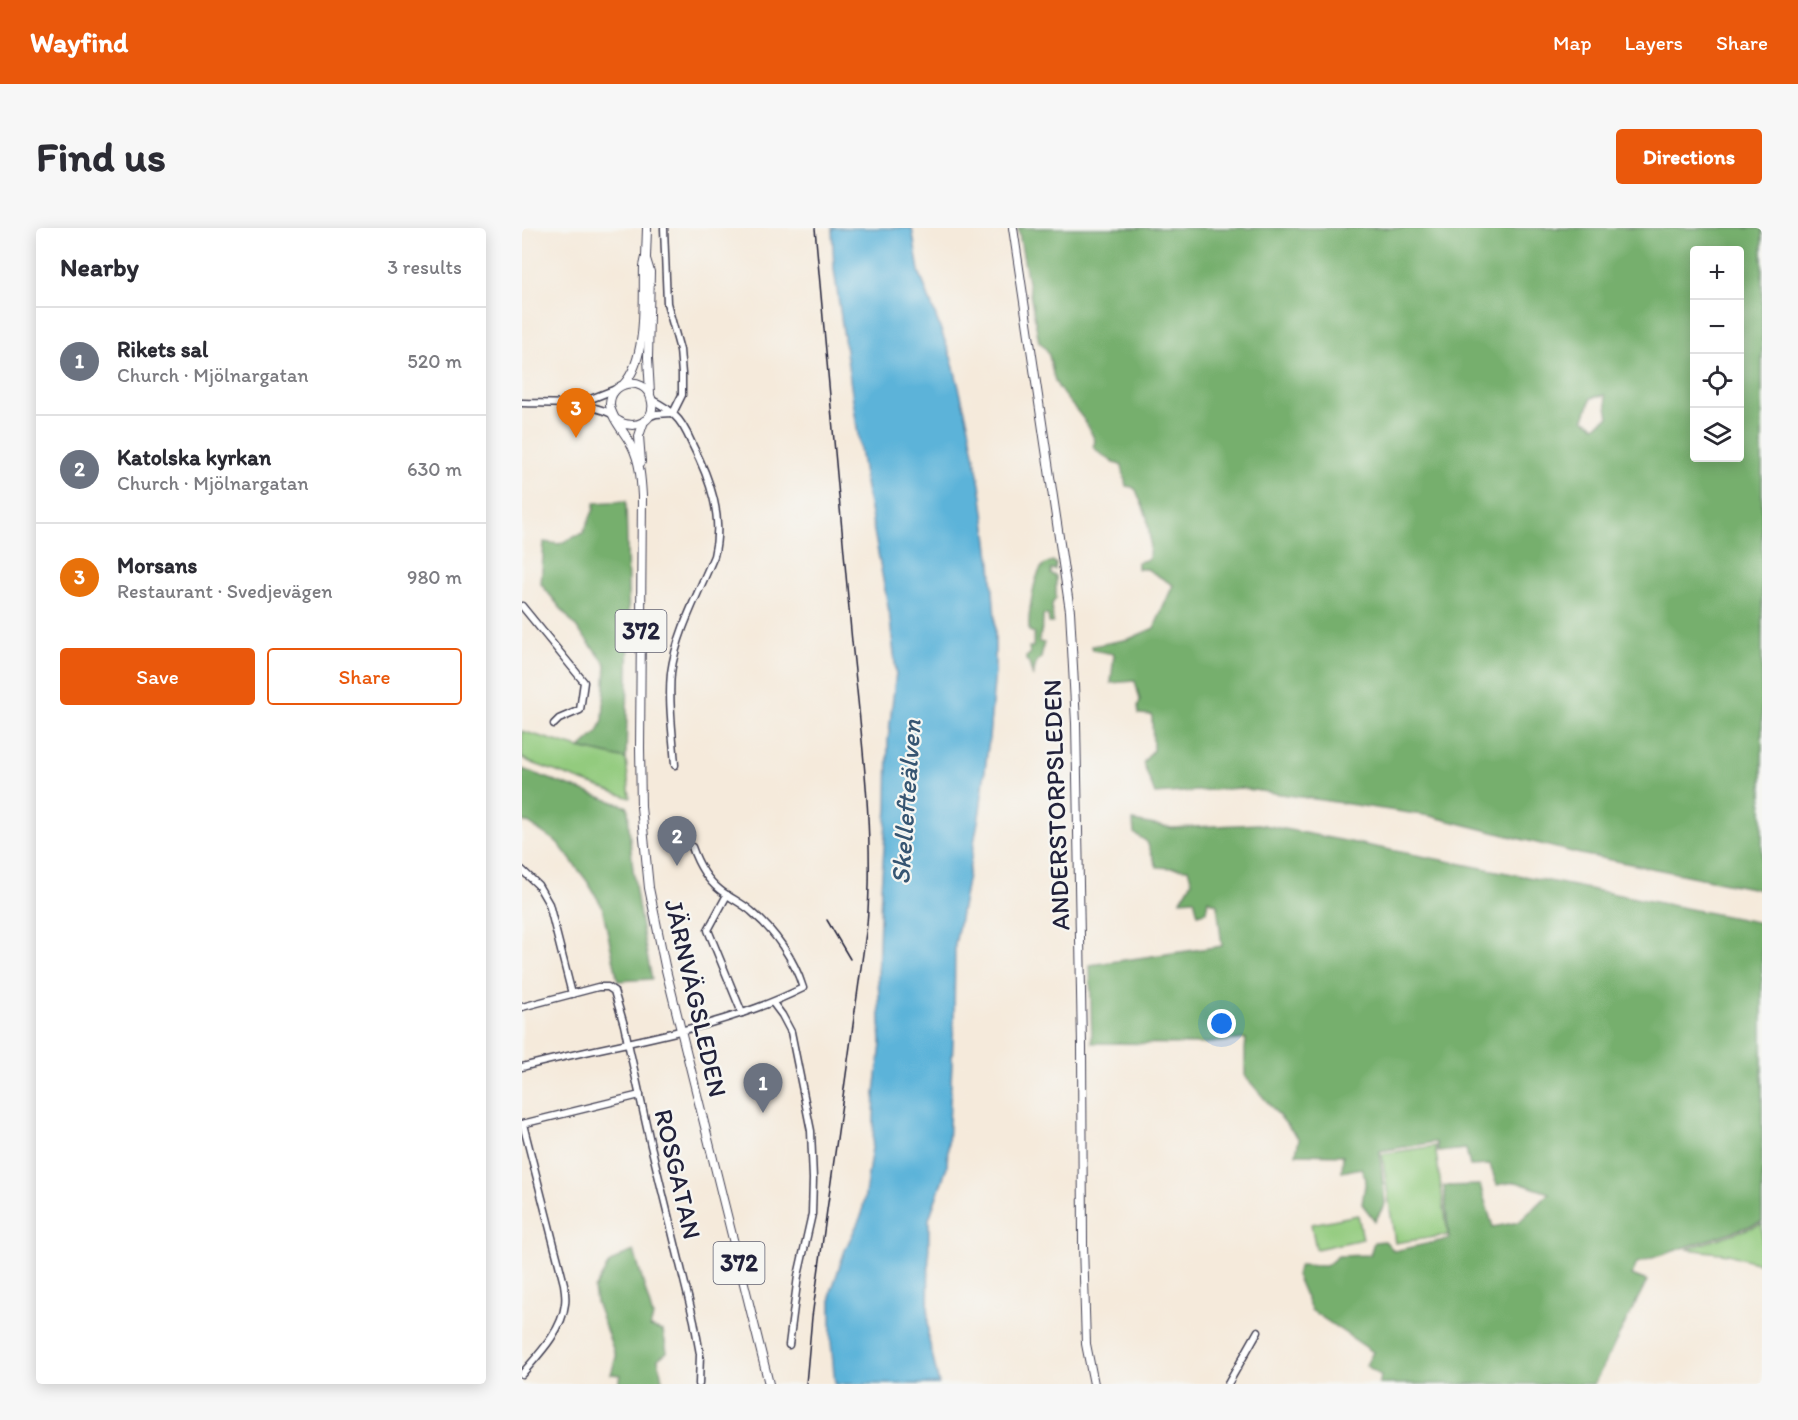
<!DOCTYPE html>
<meta charset="utf-8">
<style>
:root{--surface:#fff;--page:#f7f7f7;--text:#2b2b33;--muted:#7c7c81;--line:#e1e1e2;--accent:#ea580c}
body{margin:0;font-family:Itim,sans-serif;background:var(--page);color:var(--text)}
.controls{position:absolute;right:18px;top:18px;display:grid;overflow:hidden;border-radius:6px;box-shadow:0 3px 15px #0003}
.controls button{width:54px;height:54px;display:grid;place-items:center;padding:0;border:0;border-bottom:2px solid var(--line);background:var(--surface);color:var(--text);font:30px sans-serif}
.you{position:absolute;left:700px;top:796px;width:21px;height:21px;margin:-15px;border:4px solid #fff;border-radius:50%;background:#1a73e8;box-shadow:0 0 0 9px #1a73e833}
.badge{display:grid;place-items:center;width:39px;height:39px;border-radius:50%;background:var(--accent);color:#fff;font-size:20px;font-weight:700}
.pin{position:absolute;translate:-50% -50px;filter:drop-shadow(0 2px 3px #0008)}
.pin::after{content:'';position:absolute;top:32px;width:21px;height:18px;background:inherit;clip-path:polygon(0 0,100% 0,50% 100%)}
.list{margin:0;padding:0;list-style:none}
h2{display:flex;justify-content:space-between;align-items:center;height:78px;margin:0;padding:0 24px;font-size:26px}
h2 small{font-size:20px;font-weight:400;color:var(--muted)}
.list li{display:grid;grid-template-columns:39px 1fr auto;gap:18px;align-items:center;box-sizing:border-box;height:108px;padding:0 24px;border-top:2px solid var(--line)}
.list b{display:block;font-size:22px;white-space:nowrap}
.list p{margin:0;font-size:20px;white-space:nowrap;color:var(--muted)}
.list em{font-size:20px;font-style:normal;color:var(--muted)}
.actions{display:flex;gap:12px;padding:18px 24px}
.actions a{flex:1;padding:14px 0;border:2px solid var(--accent);border-radius:6px;text-align:center;font-size:21px;color:var(--accent)}
.actions .main{background:var(--accent);color:#fff}
.icon{flex:none;width:33px;height:33px;fill:none;stroke:currentColor;stroke-width:2;stroke-linecap:round;stroke-linejoin:round}
.map{position:relative;flex:none;width:1240px;height:1156px;overflow:hidden;border-radius:6px}
header{display:flex;align-items:center;gap:36px;box-sizing:border-box;height:84px;padding:0 30px;background:var(--accent);color:#fff}
header strong{font-size:28px}
nav{display:flex;gap:33px;margin-inline-start:auto;font-size:21px}
.intro{display:flex;align-items:center;justify-content:space-between;box-sizing:border-box;height:144px;padding:0 36px}
h1{margin:0;font-size:42px}
.button{padding:15px 27px;border-radius:6px;background:var(--accent);color:#fff;font-size:21px;font-weight:700}
main{display:flex;gap:36px;padding:0 36px}
aside{flex:1;background:var(--surface);border-radius:6px;box-shadow:0 3px 15px #0003}
.map>svg:first-child{display:block}
.green{fill:#93cb7e;stroke:#5a765c;stroke-width:1.5}
.forest{fill:#76af6d;stroke:#4c6854;stroke-width:1.5;fill-rule:evenodd}
.water{fill:#5cb3d9;stroke:#3f6a8a;stroke-width:1.5}
.lines{fill:none;stroke-linecap:round;stroke-linejoin:round}
.minor-casing{stroke:#424053;stroke-width:9}
.major-casing{stroke:#424053;stroke-width:10}
.minor{stroke:#fff;stroke-width:6}
.major{stroke:#fff;stroke-width:8}
.rail{stroke:#22223b;stroke-width:1.5}
.labels{text-anchor:middle;stroke-width:4.5;stroke-linejoin:round;paint-order:stroke}
.shield{fill:#f6f6f2;stroke:#626272;stroke-width:1.5}
.shield-label{font-size:24px;font-weight:bold;fill:#22223b}
.street-label{font-size:26px;fill:#22223b;stroke:#f6f6f2}
.water-label{font-size:27px;font-style:italic;fill:#365572;stroke:#f6f6f2}
</style>
<header>
<strong>Wayfind</strong>
<nav><a>Map</a><a>Layers</a><a>Share</a></nav>
</header>
<div class="intro"><h1>Find us</h1><a class="button">Directions</a></div>
<main>
<aside>
<h2>Nearby<small>3 results</small></h2>
<ul class="list">
<li><span class="badge" style="background:#6b7280">1</span><div><b>Rikets sal</b><p>Church · Mjölnargatan</p></div><em>520 m</em></li>
<li><span class="badge" style="background:#6b7280">2</span><div><b>Katolska kyrkan</b><p>Church · Mjölnargatan</p></div><em>630 m</em></li>
<li><span class="badge" style="background:#e8710a">3</span><div><b>Morsans</b><p>Restaurant · Svedjevägen</p></div><em>980 m</em></li>
</ul>
<div class="actions"><a class="main">Save</a><a>Share</a></div>
</aside>
<div class="map">
<svg width="1240" height="1156" viewBox="0 0 1240 1156">
<rect width="100%" height="100%" fill="#f6f6f2"/>
<filter id="ink" filterUnits="userSpaceOnUse"><feTurbulence type="fractalNoise" baseFrequency=".0167" numOctaves="2"/><feDisplacementMap in="SourceGraphic" scale="12" xChannelSelector="R" yChannelSelector="G"/><feConvolveMatrix kernelMatrix="1 2 1 2 8 2 1 2 1" color-interpolation-filters="sRGB"/></filter>
<filter id="wash" filterUnits="userSpaceOnUse"><feTurbulence type="fractalNoise" baseFrequency=".008" numOctaves="4" result="noise"/><feDisplacementMap in="SourceGraphic" scale="24" xChannelSelector="R" yChannelSelector="G"/><feGaussianBlur stdDeviation="1.35" result="paint"/><feColorMatrix in="noise" values="0 0 0 0 0 0 0 0 0 0 0 0 0 0 0 0 0 1.4 0 .05"/><feComposite in="paint" operator="in"/></filter>
<g filter="url(#wash)">
<rect width="100%" height="100%" fill="#f5eadb"/>
<g class="green">
<polygon points="0,503 57,520 104,531 108,570 10,535 0,530"/>
<polygon points="913,918 926,1007 873,1015 860,926"/>
<polygon points="836,987 841,1011 794,1021 789,996"/>
<polygon points="1240,996 1240,1036 1206,1026 1165,1021"/>
</g>
<g class="forest">
<path d="M 496,0 L 1240,0 L 1240,662 L 1058,626 L 908,588 L 718,560 L 633,566 L 621,535 L 631,522 L 630,487 L 617,486 L 616,478 L 618,472 L 613,453 L 589,455 L 592,426 L 571,422 L 570,418 L 607,411 L 632,400 L 651,357 L 625,341 L 616,341 L 616,334 L 627,331 L 628,311 L 625,289 L 614,262 L 610,259 L 604,258 L 600,238 L 583,229 L 571,219 L 573,213 C 570,206 566,198 562,192 C 554,180 542,170 535,157 C 527,143 532,124 517,114 ZM 1172,22 L 1218,22 L 1218,230 L 1172,230 ZM 1083,167 L 1087,189 L 1073,198 L 1062,191 L 1069,170 Z"/>
<polygon points="104,273 107,404 104,531 58,520 76,504 81,492 84,436 19,356 22,314 37,316 61,305 72,281 72,275"/>
<path d="M 531,333 L 534,336 L 533,342 L 529,341 L 529,346 L 534,348 L 534,370 L 530,376 L 531,395 L 527,395 L 526,387 L 521,387 C 522,397 518,405 517,414 L 522,415 L 519,430 L 514,434 L 511,449 L 507,435 L 504,432 L 504,429 L 508,426 L 507,419 L 511,419 L 512,405 L 507,403 C 506,390 511,346 522,337 C 523,336 529,333 531,333 Z"/>
<path d="M 0,541 L 106,579 C 108,636 118,695 130,751 L 96,753 L 80,678 L 65,653 L 36,615 L 6,595 L 0,593 Z"/>
<polygon points="611,593 650,600 737,596 1240,695 1240,994 1115,1035 1110,1047 1125,1053 1072,1156 857,1156 859,1148 844,1137 851,1124 789,1082 774,1047 778,1037 804,1038 816,1028 848,1027 852,1014 863,1013 872,1023 927,1011 922,958 958,957 971,999 997,994 1027,965 994,954 975,957 968,937 948,938 944,921 916,924 914,914 858,923 863,976 853,993 840,976 844,951 839,940 820,944 821,927 774,926 777,911 723,848 723,822 724,811 680,816 570,815 568,737 700,718 695,676 686,672 684,684 676,686 672,671 659,672 670,654 666,641 635,639 625,614 612,605"/>
<polygon points="112,1023 131,1089 128,1099 141,1103 145,1124 136,1131 141,1156 96,1156 99,1147 89,1146 94,1129 74,1074 72,1061 87,1036 99,1028"/>
</g>
<polygon class="water" points="310,0 390,0 397,43 430,132 447,199 459,262 469,336 473,390 473,443 467,510 458,583 433,717 432,792 425,939 407,991 406,1108 417,1156 313,1156 309,1114 309,1064 323,1022 340,986 351,913 353,864 359,816 356,748 359,660 365,580 366,512 374,444 367,384 343,255 312,41"/>
</g>
<g filter="url(#ink)">
<g class="lines">
<g class="minor-casing">
<g id="minor">
<polyline points="142,0 145,75 158,122 160,146 160,167 151,185"/>
<path d="M 130,172 C 138,176 147,181 153,188 C 161,195 166,207 170,216 C 188,251 202,289 192,328 C 177,364 154,406 149,445 C 146,475 151,507 153,537"/>
<path d="M 0,175 C 30,176 62,173 90,186"/>
<polyline points="56,176 94,161"/>
<polyline points="126,189 134,186 150,185"/>
<polyline points="0,378 62,454 58,482 37,491 32,496"/>
<polyline points="0,642 16,657 27,676 50,766"/>
<polyline points="205,667 186,702 220,785"/>
<polyline points="251,775 260,787 269,804 289,903 291,951 290,986 276,1048 267,1117"/>
<polyline points="0,779 76,759 86,759 92,763 102,797 129,918 172,1093 178,1126 177,1156"/>
<path d="M 0,839 C 94,814 193,804 281,760 C 272,731 253,703 229,683 C 220,675 208,670 198,662 C 184,651 176,636 170,619"/>
<polyline points="0,896 118,867"/>
<path d="M 0,1146 C 17,1126 40,1103 43,1076 C 44,1069 43,1062 42,1056 L 1,896"/>
<polyline points="706,1156 736,1103"/>
</g>
</g>
<g class="major-casing">
<g id="major">
<polyline points="491,0 548,383 554,495 560,818 561,1017 564,1116 572,1156"/>
<polyline points="124,31 128,44 126,130 128,165"/>
<path d="M 102,156 C 126,129 121,72 122,38 L 124,29 L 125,0"/>
<path d="M 95,192 C 112,204 136,193 129,170 C 122,147 87,153 88,177 C 89,190 104,206 110,218 C 118,234 119,251 120,268 L 118,520 L 119,579 L 127,660 L 143,738 L 247,1156"/>
<polyline points="119,234 117,208 122,193"/>
</g>
</g>
<use href="#minor" class="minor"/>
<use href="#major" class="major"/>
<g class="rail">
<polyline points="305,692 328,731"/>
<path d="M 284,1156 L 290,1089 L 345,697 C 353,599 338,500 329,403 C 317,268 305,134 293,0"/>
</g>
</g>
</g>
<g class="labels">
<g class="shield">
<rect x="93.5" y="382" width="51" height="42" rx="4.5"/>
<rect x="191.5" y="1014" width="51" height="42" rx="4.5"/>
</g>
<g class="shield-label">
<text x="119" y="411">372</text>
<text x="217" y="1043">372</text>
</g>
<g class="street-label">
<text transform="translate(534 577) rotate(-92)" y="9">ANDERSTORPSLEDEN</text>
<text transform="translate(174 770) rotate(77)" y="9">JÄRNVÄGSLEDEN</text>
<text transform="translate(156 946) rotate(77)" y="9">ROSGATAN</text>
</g>
<g class="water-label">
<text transform="translate(384 574) rotate(-86)" y="9">Skellefteälven</text>
</g>
</g>
</svg>
<div class="controls">
<button>+</button>
<button>−</button>
<button><svg class="icon" aria-label="locate" viewBox="0 0 24 24"><circle cx="12" cy="12" r="6"/><path d="M12 2v4M12 18v4M2 12h4M18 12h4"/></svg></button>
<button><svg class="icon" aria-label="layers" viewBox="0 0 24 24"><path d="M12 4l9 5-9 5-9-5zM3 14l9 5 9-5"/></svg></button>
</div>
<div class="you"></div>
<div class="pin badge" style="left:241px;top:885px;background:#6b7280">1</div>
<div class="pin badge" style="left:155px;top:638px;background:#6b7280">2</div>
<div class="pin badge" style="left:54px;top:210px;background:#e8710a">3</div>
</div>
</main>
